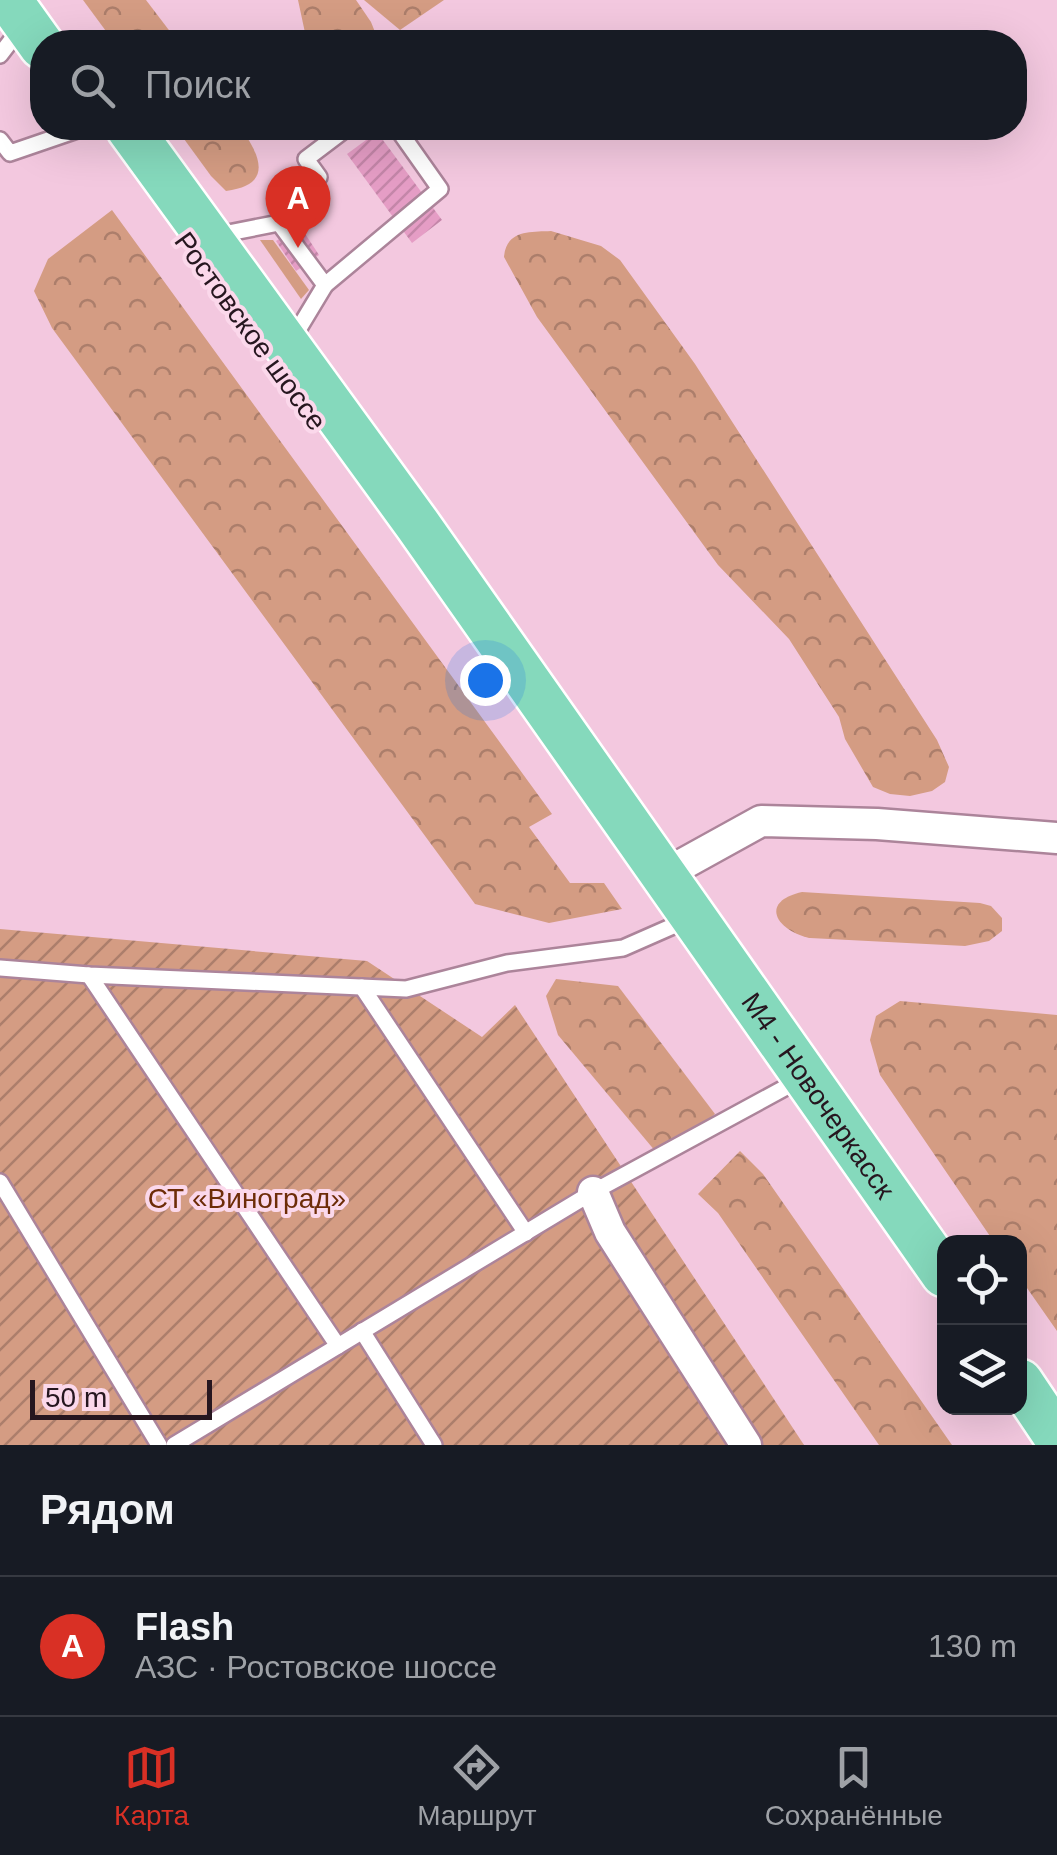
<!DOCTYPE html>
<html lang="ru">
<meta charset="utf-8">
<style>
:root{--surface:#171b24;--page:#242831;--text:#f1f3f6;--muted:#9ea1a6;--line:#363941;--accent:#d93025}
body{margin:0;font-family:Helvetica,sans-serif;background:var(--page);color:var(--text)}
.controls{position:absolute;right:30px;bottom:30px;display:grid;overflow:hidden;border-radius:20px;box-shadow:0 10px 40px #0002}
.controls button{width:90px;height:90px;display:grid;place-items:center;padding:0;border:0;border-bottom:2px solid var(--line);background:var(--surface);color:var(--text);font:50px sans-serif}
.scale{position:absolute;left:30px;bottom:25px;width:182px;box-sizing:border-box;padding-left:10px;border:5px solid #26161f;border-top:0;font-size:28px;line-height:35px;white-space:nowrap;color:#26161f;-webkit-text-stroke:8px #fbd8eb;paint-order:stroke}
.you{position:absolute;left:485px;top:680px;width:35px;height:35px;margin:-25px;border:8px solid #fff;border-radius:50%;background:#1a73e8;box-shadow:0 0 0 15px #1a73e833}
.badge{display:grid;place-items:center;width:65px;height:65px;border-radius:50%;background:var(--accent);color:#fff;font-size:32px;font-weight:700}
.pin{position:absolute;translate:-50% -82px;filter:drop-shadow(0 2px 5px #0008)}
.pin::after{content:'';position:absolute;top:52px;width:35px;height:30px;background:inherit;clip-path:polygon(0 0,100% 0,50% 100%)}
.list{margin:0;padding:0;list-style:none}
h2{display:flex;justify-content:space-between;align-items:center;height:130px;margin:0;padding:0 40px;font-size:42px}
h2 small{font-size:32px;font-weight:400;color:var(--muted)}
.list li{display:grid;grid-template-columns:65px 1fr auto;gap:30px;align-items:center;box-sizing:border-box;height:140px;padding:0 40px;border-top:2px solid var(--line)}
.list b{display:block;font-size:38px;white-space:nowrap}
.list p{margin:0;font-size:32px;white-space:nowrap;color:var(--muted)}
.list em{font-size:32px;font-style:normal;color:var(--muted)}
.icon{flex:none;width:55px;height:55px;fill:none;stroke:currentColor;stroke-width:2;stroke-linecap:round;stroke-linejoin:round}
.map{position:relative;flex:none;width:1057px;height:1445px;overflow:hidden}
.search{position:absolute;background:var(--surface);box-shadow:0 10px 40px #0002;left:30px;right:30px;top:30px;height:110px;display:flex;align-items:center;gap:25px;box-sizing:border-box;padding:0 35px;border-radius:40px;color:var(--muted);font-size:38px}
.sheet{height:270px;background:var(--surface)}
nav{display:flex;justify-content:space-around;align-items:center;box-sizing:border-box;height:140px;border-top:2px solid var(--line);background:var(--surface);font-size:28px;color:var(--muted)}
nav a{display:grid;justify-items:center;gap:5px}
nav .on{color:var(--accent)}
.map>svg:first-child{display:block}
.grass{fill:url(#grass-tufts)}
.forest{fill:url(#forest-crowns)}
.garden{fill:url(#garden-furrows)}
.building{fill:url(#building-hatch)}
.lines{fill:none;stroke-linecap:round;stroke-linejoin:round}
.lane-casing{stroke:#ac849a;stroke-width:20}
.street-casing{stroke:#ac849a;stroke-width:35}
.primary-casing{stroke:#fff;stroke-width:50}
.lane{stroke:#fff;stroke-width:15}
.street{stroke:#fff;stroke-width:30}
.primary{stroke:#85d9bc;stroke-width:45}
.labels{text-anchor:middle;stroke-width:8;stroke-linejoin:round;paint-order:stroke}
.street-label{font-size:28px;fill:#26161f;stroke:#fbd8eb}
.park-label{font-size:28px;fill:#6d2c07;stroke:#fbd8eb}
</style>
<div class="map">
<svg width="1057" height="1445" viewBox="0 0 1057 1445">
<defs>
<pattern id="grass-tufts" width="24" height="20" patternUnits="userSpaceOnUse" patternTransform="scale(2.5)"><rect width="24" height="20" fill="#d49c83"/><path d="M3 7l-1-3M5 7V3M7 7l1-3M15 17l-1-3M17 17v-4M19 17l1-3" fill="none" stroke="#ac7e6b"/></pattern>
<pattern id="forest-crowns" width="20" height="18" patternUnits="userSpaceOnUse" patternTransform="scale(2.5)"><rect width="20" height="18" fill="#d49c83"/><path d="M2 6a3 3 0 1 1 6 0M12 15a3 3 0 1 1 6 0" fill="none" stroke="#ac7e6b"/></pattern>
<pattern id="garden-furrows" width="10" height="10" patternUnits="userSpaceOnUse" patternTransform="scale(2.5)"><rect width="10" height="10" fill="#d49c83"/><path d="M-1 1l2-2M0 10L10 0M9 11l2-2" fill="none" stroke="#ac7e6b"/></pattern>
<pattern id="building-hatch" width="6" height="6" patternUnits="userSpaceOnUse" patternTransform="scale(2.5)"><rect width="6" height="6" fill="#e59dc5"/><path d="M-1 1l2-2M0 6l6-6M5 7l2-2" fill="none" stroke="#c486a9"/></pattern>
</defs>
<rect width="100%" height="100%" fill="#f3c8df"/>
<polygon class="grass" points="260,240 273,240 309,290 301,299"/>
<g class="forest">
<polygon points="83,0 146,0 178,42 114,42"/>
<polygon points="298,0 356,0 371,22 379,42 307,42"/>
<polygon points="364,0 444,0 400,30"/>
<path d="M 176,128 L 241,128 C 261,157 273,185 226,191 L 211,176 Z"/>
<polygon points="112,210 552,814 529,827 570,883 604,883 622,909 549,923 475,904 52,328 34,291 48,259"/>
<path d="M 551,231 L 601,246 L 620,260 L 695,364 L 937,740 L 949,767 L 945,782 L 932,791 L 910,796 L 890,794 L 873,787 L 845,739 L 839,717 L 789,639 L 718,565 L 537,317 L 504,257 C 506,230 530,232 551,231 Z"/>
<path d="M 802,892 L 980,903 L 991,906 L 1002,918 L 1002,931 L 989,941 L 965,946 L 810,938 C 777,931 758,902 802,892 Z"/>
<polygon points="556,979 618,986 715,1114 661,1158 558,1035 546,996"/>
<polygon points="900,1001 1057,1015 1057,1331 1020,1278 1020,1242 994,1242 880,1075 870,1040 876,1016"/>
<polygon points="740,1151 763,1174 952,1445 879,1445 718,1213 698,1194"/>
</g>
<polygon class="garden" points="0,929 367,961 482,1037 515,1005 804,1445 0,1445"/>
<g class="building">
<polygon points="377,132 442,220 412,243 347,154"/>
<polygon points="300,226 319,255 296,271 276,241"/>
</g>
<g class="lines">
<g class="lane-casing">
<g id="lane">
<polyline points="0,55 23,25"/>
<polyline points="0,140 10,153 83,128"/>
<polyline points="279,223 319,177 306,159 347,128"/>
<polyline points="213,236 279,223 325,285 290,343"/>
<polyline points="325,285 440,189 397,128"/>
<polyline points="0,968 89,975 406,989 507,963 623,948 689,919"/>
<polyline points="89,975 338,1346"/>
<polyline points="362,987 526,1233"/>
<polyline points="0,1182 159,1445"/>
<polyline points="362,1331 434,1445"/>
<polyline points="174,1445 593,1192 801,1079"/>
</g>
</g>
<g class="street-casing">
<g id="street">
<polyline points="665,874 761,821 877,824 1057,838"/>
<polyline points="593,1192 610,1232 746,1445"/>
</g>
</g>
<g class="primary-casing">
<g id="primary">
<polyline points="9,0 42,46"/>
<path id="s1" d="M 129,128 L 417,524 L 944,1274"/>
<polyline points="1020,1382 1057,1437"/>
</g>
</g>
<use href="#lane" class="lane"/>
<use href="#street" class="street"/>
<use href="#primary" class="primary"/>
</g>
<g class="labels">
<g class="street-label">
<text transform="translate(251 331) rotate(54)" y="10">Ростовское шоссе</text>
<text dy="10" stroke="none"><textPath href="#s1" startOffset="1188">М4 - Новочеркасск</textPath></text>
</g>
<g class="park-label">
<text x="247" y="1208">СТ «Виноград»</text>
</g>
</g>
</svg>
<div class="controls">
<button><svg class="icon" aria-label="locate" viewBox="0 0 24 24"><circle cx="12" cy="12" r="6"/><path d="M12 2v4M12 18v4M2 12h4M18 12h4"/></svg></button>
<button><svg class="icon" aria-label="layers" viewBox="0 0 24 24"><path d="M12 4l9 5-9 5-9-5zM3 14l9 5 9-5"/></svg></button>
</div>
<div class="scale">50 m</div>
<div class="you"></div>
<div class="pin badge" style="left:298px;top:248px">A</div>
<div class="search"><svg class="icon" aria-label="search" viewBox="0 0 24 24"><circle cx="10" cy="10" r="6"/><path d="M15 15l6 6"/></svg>Поиск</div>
</div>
<section class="sheet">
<h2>Рядом<small></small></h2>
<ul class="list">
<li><span class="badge">A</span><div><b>Flash</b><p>АЗС · Ростовское шоссе</p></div><em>130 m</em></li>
</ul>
</section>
<nav>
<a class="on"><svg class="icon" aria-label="map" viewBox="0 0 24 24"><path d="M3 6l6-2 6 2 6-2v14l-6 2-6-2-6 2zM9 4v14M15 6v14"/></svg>Карта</a>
<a><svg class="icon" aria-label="directions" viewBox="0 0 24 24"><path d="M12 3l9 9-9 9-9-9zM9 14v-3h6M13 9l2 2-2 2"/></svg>Маршрут</a>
<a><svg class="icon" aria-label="saved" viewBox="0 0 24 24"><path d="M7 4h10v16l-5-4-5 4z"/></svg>Сохранённые</a>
</nav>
